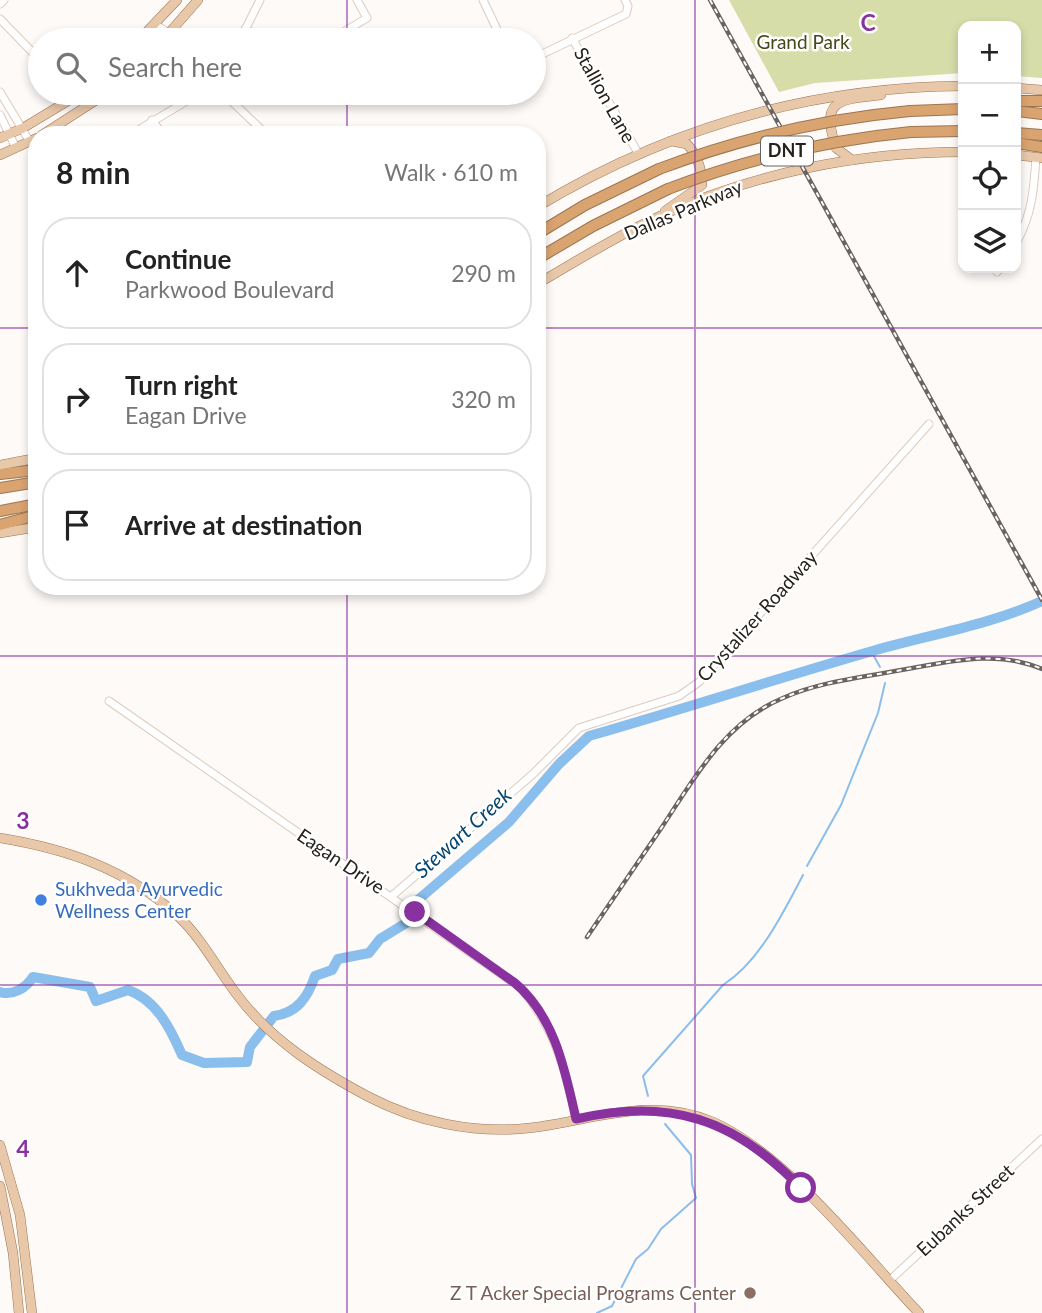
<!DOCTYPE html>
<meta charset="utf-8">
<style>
:root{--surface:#fff;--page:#f6f6f6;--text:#222;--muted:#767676;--line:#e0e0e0}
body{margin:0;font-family:Lato,sans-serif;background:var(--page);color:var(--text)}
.controls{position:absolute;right:21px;top:21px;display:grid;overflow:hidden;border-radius:14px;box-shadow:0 4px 10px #0003}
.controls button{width:63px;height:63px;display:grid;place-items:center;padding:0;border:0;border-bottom:2px solid var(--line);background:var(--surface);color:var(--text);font:35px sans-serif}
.stop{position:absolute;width:21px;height:21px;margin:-16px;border:5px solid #89329f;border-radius:50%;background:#fff}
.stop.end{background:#89329f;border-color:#fff;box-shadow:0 2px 7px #0008}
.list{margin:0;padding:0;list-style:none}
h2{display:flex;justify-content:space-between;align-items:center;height:91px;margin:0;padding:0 28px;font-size:30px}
h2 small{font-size:23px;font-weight:400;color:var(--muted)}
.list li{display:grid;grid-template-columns:46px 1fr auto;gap:21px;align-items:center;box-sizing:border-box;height:112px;margin:0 14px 14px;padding:0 14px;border:2px solid var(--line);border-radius:28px}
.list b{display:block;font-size:26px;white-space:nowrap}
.list p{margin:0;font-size:23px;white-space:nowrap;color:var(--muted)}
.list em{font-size:23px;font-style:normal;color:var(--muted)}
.icon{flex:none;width:38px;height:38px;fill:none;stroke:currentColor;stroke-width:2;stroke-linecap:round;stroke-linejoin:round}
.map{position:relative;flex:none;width:1042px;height:1313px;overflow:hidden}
.search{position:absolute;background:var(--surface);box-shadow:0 4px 10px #0003;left:28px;top:28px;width:518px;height:77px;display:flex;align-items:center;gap:18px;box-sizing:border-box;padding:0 24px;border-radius:38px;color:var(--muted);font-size:26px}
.panel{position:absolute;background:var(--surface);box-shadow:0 4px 10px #0003;left:28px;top:126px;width:518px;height:469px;border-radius:28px}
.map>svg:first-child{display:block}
.green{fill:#d6dda9}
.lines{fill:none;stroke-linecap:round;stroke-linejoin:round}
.stream{stroke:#8abeed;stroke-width:2}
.river{stroke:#8abeed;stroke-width:10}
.minor-casing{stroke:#dccbbf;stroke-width:9}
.major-casing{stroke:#9b7653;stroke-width:10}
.highway-casing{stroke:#9b7653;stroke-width:12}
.minor{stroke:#fff;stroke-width:7}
.major{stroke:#e9c8aa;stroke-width:9}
.highway{stroke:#daa471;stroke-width:10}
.rail-casing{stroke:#6a6460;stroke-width:4.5}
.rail{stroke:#fff;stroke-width:2;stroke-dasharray:5;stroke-linecap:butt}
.highway-bridge-casing{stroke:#9b7653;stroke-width:12;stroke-linecap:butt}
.highway-bridge{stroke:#daa471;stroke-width:10}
.route{stroke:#89329f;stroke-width:9}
.grid{fill:none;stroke:#89329f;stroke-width:2;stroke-opacity:0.55}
.shop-dot{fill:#3f7fe0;stroke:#fff;stroke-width:2.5}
.education-dot{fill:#8d6e63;stroke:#fff;stroke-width:2.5}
.labels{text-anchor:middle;stroke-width:5;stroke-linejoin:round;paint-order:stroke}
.shield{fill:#fff;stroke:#686460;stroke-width:2}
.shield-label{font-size:18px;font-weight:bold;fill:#27211c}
.park-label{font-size:19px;fill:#454a19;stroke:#fff}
.street-label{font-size:19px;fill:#27211c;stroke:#fff}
.shop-label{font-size:19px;fill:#366cbe;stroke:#fff;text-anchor:start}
.education-label{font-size:19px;fill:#785e54;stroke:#fff;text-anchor:end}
.water-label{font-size:21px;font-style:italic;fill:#074671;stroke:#fff}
.grid-label{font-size:23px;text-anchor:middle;font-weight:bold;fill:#89329f;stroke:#fff;stroke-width:5;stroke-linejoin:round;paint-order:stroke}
</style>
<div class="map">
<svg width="1042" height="1313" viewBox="0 0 1042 1313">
<rect width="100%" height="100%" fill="#fefaf8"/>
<polygon class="green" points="729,0 1042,0 1042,78 1016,76 1016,26 963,26 963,73 815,83 779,92"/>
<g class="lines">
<g class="stream">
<polyline points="871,651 880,667"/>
<polyline points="807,866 841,805 878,713 885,683"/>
<path d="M 648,1096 L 643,1076 L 723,985 C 760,961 783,913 803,875"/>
<polyline points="597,1313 612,1306 636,1259 648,1249 661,1229 696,1198 692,1184 691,1155 665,1124"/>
</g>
<path class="river" d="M 0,992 C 13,996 26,988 33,977 L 90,987 L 96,1001 L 128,990 C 157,1000 171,1030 182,1055 L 204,1063 L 247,1062 L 250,1047 L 274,1016 C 297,1013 308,997 315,976 L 332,970 L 338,959 L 369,953 L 380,939 L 411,920 L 419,899 L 509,822 L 559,764 L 589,736 C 683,709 776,679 869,652 C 927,635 987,626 1042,601"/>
<g class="minor-casing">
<g id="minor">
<polyline points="483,0 502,40"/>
<polyline points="0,4 4,0"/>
<polyline points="0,19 40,60"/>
<polyline points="154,24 181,40"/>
<polyline points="245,29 266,40"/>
<polyline points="572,38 638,153"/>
<polyline points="240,40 260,0"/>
<polyline points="330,40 367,18 357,0"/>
<polyline points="534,58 626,14 628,6 625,0"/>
<polyline points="0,92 30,142"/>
<polyline points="223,93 267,135"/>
<polyline points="0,115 16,148"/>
<polyline points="152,120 163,135"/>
<polyline points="130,135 200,93"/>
<path d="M 1016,243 C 1032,215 1034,189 1036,157"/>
<polyline points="997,272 1000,268"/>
<path d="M 109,701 L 521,988 C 555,1029 565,1068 576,1119"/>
<polyline points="392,896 533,774 579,728 679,696 699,682 929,424"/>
<polyline points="889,1281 1042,1139"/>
</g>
</g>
<g class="major-casing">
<g id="major">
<polyline points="139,40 177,0"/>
<polyline points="163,40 198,0"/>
<polyline points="1016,88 1042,90"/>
<polyline points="42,135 107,93"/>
<polyline points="0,138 23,128 81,93"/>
<polyline points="0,155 37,138"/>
<polyline points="1016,155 1042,158"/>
<path d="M 852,160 L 836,148 C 820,99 838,100 881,95"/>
<path d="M 537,207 C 668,128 810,87 963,86"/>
<path d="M 665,211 L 702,185 C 702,169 698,156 687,144 L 671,141"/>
<path d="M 537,284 C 577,261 616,236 658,217 C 753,173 859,152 963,152"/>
<polyline points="0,465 37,458"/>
<polyline points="0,533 37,527"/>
<path d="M 0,838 C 67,849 127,869 179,917 C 203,940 218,970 238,996 C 272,1041 320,1071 369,1097 C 417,1122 474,1134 529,1128 C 592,1121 650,1095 713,1122 C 786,1154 864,1255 919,1313"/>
<polyline points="0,1145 20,1215 32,1313"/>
<polyline points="0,1186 13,1253 19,1313"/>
</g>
</g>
<g class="highway-casing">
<g id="highway">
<polyline points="1016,101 1042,101"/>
<polyline points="910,111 963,109"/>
<polyline points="1016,111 1042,114"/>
<polyline points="911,132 963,131"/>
<polyline points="1016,133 1042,135"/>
<polyline points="1016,143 1042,147"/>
<polyline points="537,234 585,205 659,169"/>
<polyline points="537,259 593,226 668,189"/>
<polyline points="0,474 37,470"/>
<polyline points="0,488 37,482"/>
<polyline points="0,511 37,504"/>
<polyline points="0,525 37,515"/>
</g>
</g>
<use href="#minor" class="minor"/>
<use href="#major" class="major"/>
<use href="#highway" class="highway"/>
<g class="rail-casing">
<g id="rail">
<polyline points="710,0 1042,600"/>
<path d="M 587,937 C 612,900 637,864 662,827 C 695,777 725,722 783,698 C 821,681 866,677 907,669 C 953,661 997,650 1042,669"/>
</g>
</g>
<use href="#rail" class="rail"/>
<g class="highway-bridge-casing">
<g id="highway-bridge">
<path d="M 659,169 C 741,138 822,119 910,111"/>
<path d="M 668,189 C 747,159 826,140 911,132"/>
</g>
</g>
<use href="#highway-bridge" class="highway-bridge"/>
</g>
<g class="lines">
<path class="route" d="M 415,912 L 515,983 C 555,1017 565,1070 576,1119 C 669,1097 735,1119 801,1188"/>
</g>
<path class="grid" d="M 347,0 L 347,40M 695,0 L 695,1313M 347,93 L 347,135M 0,328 L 37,328M 537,328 L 1042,328M 347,586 L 347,1313M 0,656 L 1042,656M 0,985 L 1042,985"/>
<circle class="shop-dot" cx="41" cy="900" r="7"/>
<circle class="education-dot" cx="750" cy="1293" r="7"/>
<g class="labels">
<rect class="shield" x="761" y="136.5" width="52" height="29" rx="5"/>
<g class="shield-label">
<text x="787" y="157">DNT</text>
</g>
<g class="park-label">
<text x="803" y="49">Grand Park</text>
</g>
<g class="street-label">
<text transform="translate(605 95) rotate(61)" y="7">Stallion Lane</text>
<text transform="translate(683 210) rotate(-23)" y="7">Dallas Parkway</text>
<text transform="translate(757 616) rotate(-48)" y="7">Crystalizer Roadway</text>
<text transform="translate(341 861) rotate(34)" y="7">Eagan Drive</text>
<text transform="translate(965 1210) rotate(-43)" y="7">Eubanks Street</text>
</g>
<g class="shop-label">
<text x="55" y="896">Sukhveda Ayurvedic<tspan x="55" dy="22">Wellness Center</tspan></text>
</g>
<g class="education-label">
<text x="736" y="1300">Z T Acker Special Programs Center</text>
</g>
<g class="water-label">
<text transform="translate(463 833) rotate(-42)" y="7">Stewart Creek</text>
</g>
</g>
<g class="grid-label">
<text x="868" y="31">C</text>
<text x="23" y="829">3</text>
<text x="23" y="1157">4</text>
</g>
</svg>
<div class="controls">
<button>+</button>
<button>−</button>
<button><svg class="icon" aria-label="locate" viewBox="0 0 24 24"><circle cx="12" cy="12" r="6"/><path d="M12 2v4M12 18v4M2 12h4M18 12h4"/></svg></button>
<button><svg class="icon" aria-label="layers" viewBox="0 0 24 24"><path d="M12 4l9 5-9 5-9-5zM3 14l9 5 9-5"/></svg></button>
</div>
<div class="stop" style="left:801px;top:1188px"></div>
<div class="stop end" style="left:415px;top:912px"></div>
<div class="search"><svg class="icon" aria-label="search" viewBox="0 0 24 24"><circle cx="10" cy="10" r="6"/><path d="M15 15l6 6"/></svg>Search here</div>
<section class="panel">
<h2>8 min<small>Walk · 610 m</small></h2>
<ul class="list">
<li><svg class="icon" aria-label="ahead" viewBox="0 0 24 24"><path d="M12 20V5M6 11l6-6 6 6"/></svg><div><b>Continue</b><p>Parkwood Boulevard</p></div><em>290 m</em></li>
<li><svg class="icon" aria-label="right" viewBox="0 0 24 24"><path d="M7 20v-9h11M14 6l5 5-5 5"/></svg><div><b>Turn right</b><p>Eagan Drive</p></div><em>320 m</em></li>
<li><svg class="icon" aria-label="arrive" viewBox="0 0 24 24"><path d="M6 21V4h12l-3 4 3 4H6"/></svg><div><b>Arrive at destination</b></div></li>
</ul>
</section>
</div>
